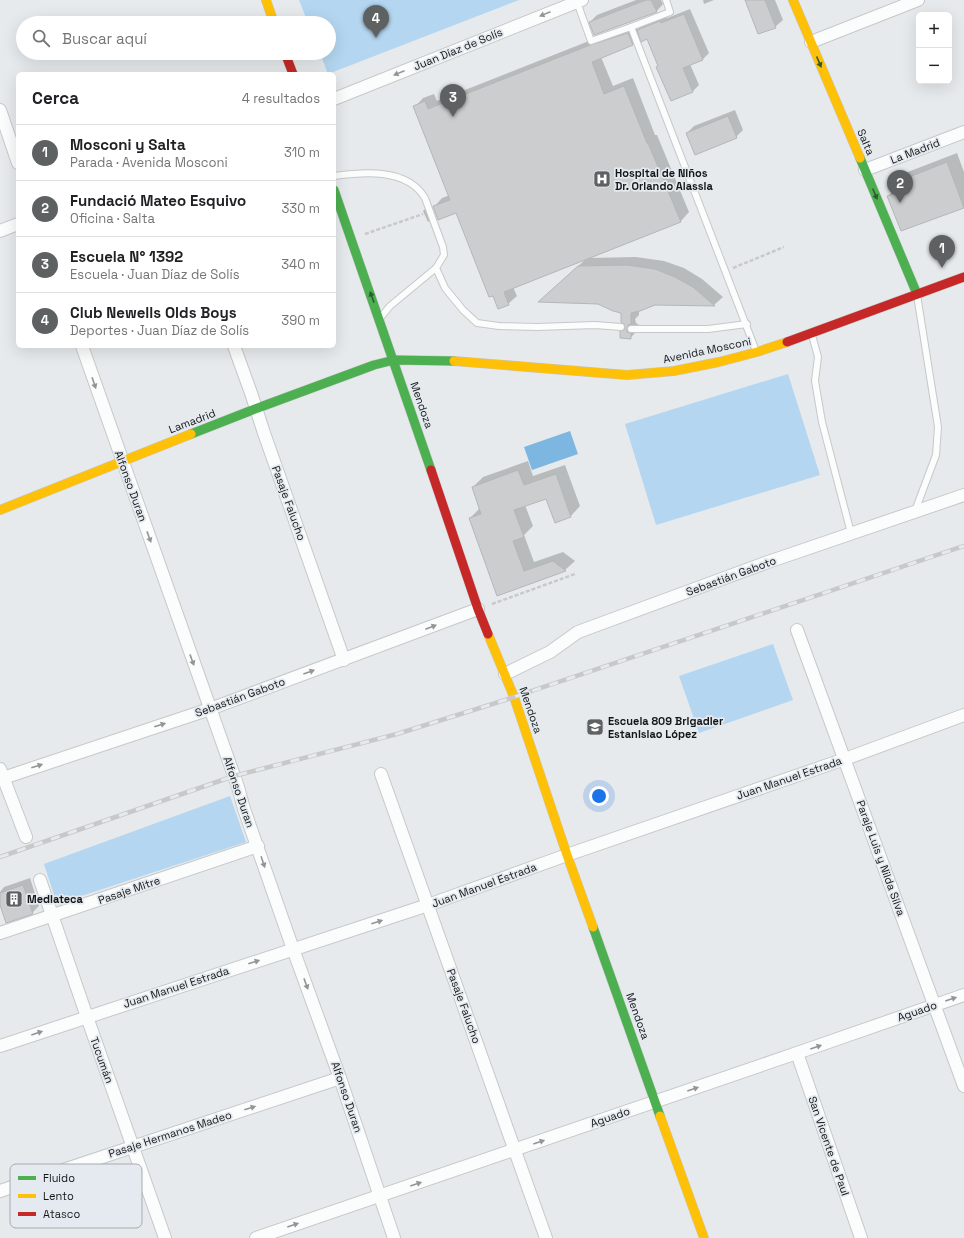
<!DOCTYPE html>
<html lang="es">
<meta charset="utf-8">
<style>
:root{--surface:#fff;--page:#f2f2f2;--text:#202124;--muted:#757577;--line:#e0e0e0;--accent:#5e6162}
body{margin:0;font-family:"Space Grotesk",sans-serif;background:var(--page);color:var(--text)}
.controls{position:absolute;right:12px;top:12px;display:grid;overflow:hidden;border-radius:6px;box-shadow:0 4px 16px #0002}
.controls button{width:36px;height:36px;display:grid;place-items:center;padding:0;border:0;border-bottom:1px solid var(--line);background:var(--surface);color:var(--text);font:20px sans-serif}
.you{position:absolute;left:599px;top:796px;width:14px;height:14px;margin:-10px;border:3px solid #fff;border-radius:50%;background:#1a73e8;box-shadow:0 0 0 6px #1a73e833}
.badge{display:grid;place-items:center;width:26px;height:26px;border-radius:50%;background:var(--accent);color:#fff;font-size:13px;font-weight:700}
.pin{position:absolute;translate:-50% -33px;filter:drop-shadow(0 1px 2px #0008)}
.pin::after{content:'';position:absolute;top:21px;width:14px;height:12px;background:inherit;clip-path:polygon(0 0,100% 0,50% 100%)}
.list{margin:0;padding:0;list-style:none}
h2{display:flex;justify-content:space-between;align-items:center;height:52px;margin:0;padding:0 16px;font-size:17px}
h2 small{font-size:13px;font-weight:400;color:var(--muted)}
.list li{display:grid;grid-template-columns:26px 1fr auto;gap:12px;align-items:center;box-sizing:border-box;height:56px;padding:0 16px;border-top:1px solid var(--line)}
.list b{display:block;font-size:15px;white-space:nowrap}
.list p{margin:0;font-size:13px;white-space:nowrap;color:var(--muted)}
.list em{font-size:13px;font-style:normal;color:var(--muted)}
.icon{flex:none;width:22px;height:22px;fill:none;stroke:currentColor;stroke-width:2;stroke-linecap:round;stroke-linejoin:round}
.map{position:relative;flex:none;width:964px;height:1238px;overflow:hidden}
.search{position:absolute;background:var(--surface);box-shadow:0 4px 16px #0002;left:16px;top:16px;width:320px;height:44px;display:flex;align-items:center;gap:10px;box-sizing:border-box;padding:0 14px;border-radius:22px;color:var(--muted);font-size:15px}
.panel{position:absolute;background:var(--surface);box-shadow:0 4px 16px #0002;left:16px;top:72px;width:320px;height:276px;border-radius:6px}
.map>svg:first-child{display:block}
.green{fill:#b4d6f0}
.water{fill:#7db7e1}
.shadow{fill:#0003}
.building{fill:#cbcdcf;stroke:#b4b7b8}
.lines{fill:none;stroke-linecap:round;stroke-linejoin:round}
.lane-casing{stroke:#c6c8ca;stroke-width:8}
.street-casing{stroke:#c6c8ca;stroke-width:14}
.fast-casing{stroke:#c6c8ca;stroke-width:10}
.slow-casing{stroke:#c6c8ca;stroke-width:10}
.jam-casing{stroke:#c6c8ca;stroke-width:10}
.path{stroke:#c8c9c9;stroke-width:2.5;stroke-dasharray:4 2;stroke-linecap:butt}
.lane{stroke:#fbfcfc;stroke-width:6}
.street{stroke:#fbfcfc;stroke-width:12}
.fast{stroke:#4caf50;stroke-width:9}
.slow{stroke:#ffc107;stroke-width:9}
.jam{stroke:#c62828;stroke-width:9}
.rail-casing{stroke:#c8c8c8;stroke-width:4.5}
.rail{stroke:#e4eaef;stroke-width:3;stroke-dasharray:9;stroke-linecap:butt}
.oneway{fill:#939595}
.oneway2{fill:#2d5b31}
.labels{text-anchor:middle;stroke-width:3.5;stroke-linejoin:round;paint-order:stroke}
.street-label{font-size:11px;fill:#141718;stroke:#e4eaef}
.poi-label{font-size:11px;font-weight:bold;fill:#141718;stroke:#e4eaef;text-anchor:start}
.key{fill:#e4eaef;stroke:#a6abae;stroke-width:1}
.key-label{font-size:11px;fill:#141718}
</style>
<div class="map">
<svg width="964" height="1238" viewBox="0 0 964 1238">
<rect width="100%" height="100%" fill="#e7eaec"/>
<g class="green">
<polygon points="299,0 519,0 328,74 320,53 329,53 329,23 308,23"/>
<polygon points="788,374 820,475 656,525 625,424"/>
<polygon points="773,644 793,700 699,733 679,676"/>
<polygon points="230,796 246,842 57,904 44,864"/>
</g>
<polygon class="water" points="570,431 578,454 532,470 524,447"/>
<g class="shadow">
<polygon points="636,0 661,0 663,4 656,12 590,22 597,15"/>
<polygon points="703,0 714,0 704,4"/>
<polygon points="746,0 775,0 783,20 775,27"/>
<polygon points="690,9 709,53 703,59 690,64 699,85 693,91 672,99 648,38 640,36 633,44 601,57 613,86 633,78 655,135 657,135 689,212 681,221 513,287 517,296 508,304 456,212 434,207 442,198 450,195 415,107 423,98 434,94 437,101 599,37 637,25 638,29 644,24 666,15 667,18"/>
<polygon points="735,110 743,130 736,137 687,133 694,126"/>
<polygon points="957,153 964,172 964,207 902,230 888,196 893,191 890,185 900,175"/>
<polygon points="426,208 431,220 428,222 423,211"/>
<polygon points="636,257 664,261 684,268 702,279 723,297 714,305 654,304 639,310 639,315 635,319 636,323 639,325 639,329 630,338 621,332 626,327 622,312 598,303 548,294 587,258"/>
<polygon points="528,461 533,476 565,465 580,506 571,516 555,521 547,498 525,505 533,526 524,535 534,562 563,552 575,561 565,570 498,595 470,518 479,509 473,487 483,477"/>
<polygon points="30,878 39,906 32,913 0,902 0,892 4,887"/>
</g>
<g class="building">
<polygon points="646,0 651,0 657,12 594,35 589,22"/>
<polygon points="745,0 765,0 776,28 758,34"/>
<polygon points="684,14 703,60 683,68 693,92 671,101 656,67 658,66 647,39 641,42 637,30 660,21 661,23"/>
<polygon points="628,33 633,45 592,62 604,94 624,86 647,143 648,143 681,222 504,292 509,305 498,309 493,296 489,297 456,213 438,220 433,206 450,200 413,106 425,101 428,109 590,45"/>
<polygon points="728,116 737,138 695,155 686,133"/>
<polygon points="947,162 964,208 901,231 887,196 893,194 889,185"/>
<polygon points="627,265 655,269 675,277 693,287 715,306 655,305 640,311 631,313 631,324 628,325 627,329 627,332 631,333 631,339 620,338 620,331 624,330 625,327 624,324 621,322 621,313 613,311 598,304 538,302 578,266"/>
<polygon points="518,470 524,485 556,474 571,517 555,523 546,499 514,510 524,537 513,541 524,571 553,561 566,571 497,596 469,518 481,514 472,487"/>
<polygon points="23,885 33,914 6,923 0,905 0,893"/>
</g>
<g class="lines">
<g class="lane-casing">
<g id="lane">
<polyline points="666,0 670,12 631,27 756,351"/>
<polyline points="577,2 591,41 631,27"/>
<path d="M 334,176 C 364,172 407,168 425,198 L 443,247 L 444,255 L 436,268 L 390,306 L 381,317"/>
<polyline points="436,268 445,288 463,310 477,323 499,326 537,327 595,325 621,327"/>
<polyline points="631,329 708,329 747,324"/>
<polyline points="812,335 818,357 815,381 822,422 851,533"/>
<polyline points="915,511 936,455 938,427 917,295"/>
</g>
</g>
<g class="street-casing">
<g id="street">
<polyline points="811,42 918,0"/>
<polyline points="334,99 582,0"/>
<polyline points="0,110 18,163"/>
<polyline points="865,170 964,132"/>
<polyline points="0,231 18,224"/>
<polyline points="82,346 238,787 244,809 293,949 340,1078 394,1238"/>
<polyline points="234,346 251,393 264,433 344,660"/>
<polyline points="797,630 964,1086"/>
<polyline points="505,674 550,652 578,632 768,562 964,495"/>
<polyline points="0,769 26,837"/>
<polyline points="381,774 546,1238"/>
<polyline points="0,779 210,709 478,609"/>
<polyline points="40,880 87,1017 165,1238"/>
<polyline points="0,933 258,846"/>
<polyline points="0,1046 428,905 567,855 845,759 964,715"/>
<polyline points="797,1053 861,1238"/>
<polyline points="0,1191 340,1078"/>
<polyline points="256,1238 797,1053 964,995"/>
</g>
</g>
<g class="fast-casing">
<g id="fast">
<polyline points="860,158 917,294"/>
<polyline points="334,190 431,470"/>
<polyline points="191,434 255,409 374,365 394,360 454,361"/>
<polyline points="593,927 660,1116"/>
</g>
</g>
<g class="slow-casing">
<g id="slow">
<polyline points="266,0 274,23"/>
<polyline points="793,0 860,158"/>
<polyline points="454,361 627,375 674,371 719,362 757,352 787,342"/>
<polyline points="0,510 191,434"/>
<polyline points="488,634 514,697 567,855 593,927"/>
<polyline points="660,1116 704,1238"/>
</g>
</g>
<g class="jam-casing">
<g id="jam">
<polyline points="285,53 293,74"/>
<polyline points="787,342 964,277"/>
<polyline points="431,470 478,609 488,634"/>
</g>
</g>
<g class="path">
<polyline points="365,234 423,214"/>
<polyline points="733,268 784,247"/>
<polyline points="492,604 575,574"/>
</g>
<use href="#lane" class="lane"/>
<use href="#street" class="street"/>
<use href="#fast" class="fast"/>
<use href="#slow" class="slow"/>
<use href="#jam" class="jam"/>
<g class="rail-casing">
<polyline id="rail" points="0,857 234,776 397,734 502,701 964,546"/>
</g>
<use href="#rail" class="rail"/>
</g>
<defs><path id="oneway-solid" d="M-6-.8H1V-3.2L6.5 0L1 3.2V.8H-6Z"/></defs>
<g class="oneway">
<use href="#oneway-solid" transform="translate(545 14) rotate(158)"/>
<use href="#oneway-solid" transform="translate(399 73) rotate(158)"/>
<use href="#oneway-solid" transform="translate(94 383) rotate(71)"/>
<use href="#oneway-solid" transform="translate(149 537) rotate(70)"/>
<use href="#oneway-solid" transform="translate(431 627) rotate(-21)"/>
<use href="#oneway-solid" transform="translate(192 660) rotate(70)"/>
<use href="#oneway-solid" transform="translate(309 672) rotate(-20)"/>
<use href="#oneway-solid" transform="translate(160 725) rotate(-18)"/>
<use href="#oneway-solid" transform="translate(37 766) rotate(-18)"/>
<use href="#oneway-solid" transform="translate(263 862) rotate(71)"/>
<use href="#oneway-solid" transform="translate(377 922) rotate(-18)"/>
<use href="#oneway-solid" transform="translate(254 962) rotate(-18)"/>
<use href="#oneway-solid" transform="translate(306 984) rotate(70)"/>
<use href="#oneway-solid" transform="translate(951 999) rotate(-19)"/>
<use href="#oneway-solid" transform="translate(37 1033) rotate(-19)"/>
<use href="#oneway-solid" transform="translate(816 1047) rotate(-19)"/>
<use href="#oneway-solid" transform="translate(693 1089) rotate(-19)"/>
<use href="#oneway-solid" transform="translate(250 1108) rotate(-18)"/>
<use href="#oneway-solid" transform="translate(539 1142) rotate(-19)"/>
<use href="#oneway-solid" transform="translate(416 1184) rotate(-19)"/>
<use href="#oneway-solid" transform="translate(293 1225) rotate(-19)"/>
</g>
<g class="oneway2">
<use href="#oneway-solid" transform="translate(819 62) rotate(67)"/>
<use href="#oneway-solid" transform="translate(875 194) rotate(67)"/>
<use href="#oneway-solid" transform="translate(372 297) rotate(-110)"/>
</g>
<defs>
<g id="hospital-square" transform="scale(0.9)"><rect x="-9" y="-9" width="18" height="18" rx="4" fill="#5e6162" stroke="#e4eaef"/><path d="M-5-5h3v3.5h4V-5h3V5h-3V1.5h-4V5h-3Z" fill="#fff"/></g>
<g id="school-square" transform="scale(0.9)"><rect x="-9" y="-9" width="18" height="18" rx="4" fill="#5e6162" stroke="#e4eaef"/><path d="M0-5L7-2L0 1L-7-2ZM-4 1L0 2.5L4 1V4Q0 6-4 4Z" fill="#fff"/></g>
<g id="building-square" transform="scale(0.9)"><rect x="-9" y="-9" width="18" height="18" rx="4" fill="#5e6162" stroke="#e4eaef"/><path d="M-4-6H4V6H1V3H-1V6H-4ZM-2.5-4.3h1.7v1.8h-1.7ZM.8-4.3h1.7v1.8H.8ZM-2.5-1h1.7V.8h-1.7ZM.8-1h1.7V.8H.8Z" fill="#fff"/></g>
</defs>
<g fill-rule="evenodd">
<use href="#hospital-square" x="602" y="179"/>
<use href="#school-square" x="595" y="727"/>
<use href="#building-square" x="14" y="899"/>
</g>
<g class="labels">
<g class="street-label">
<text transform="translate(458 49) rotate(-22)" y="4">Juan Díaz de Solís</text>
<text transform="translate(866 142) rotate(67)" y="4">Salta</text>
<text transform="translate(915 151) rotate(-21)" y="4">La Madrid</text>
<text transform="translate(707 350) rotate(-12)" y="4">Avenida Mosconi</text>
<text transform="translate(422 405) rotate(71)" y="4">Mendoza</text>
<text transform="translate(192 421) rotate(-21)" y="4">Lamadrid</text>
<text transform="translate(131 486) rotate(70)" y="4">Alfonso Duran</text>
<text transform="translate(289 503) rotate(70)" y="4">Pasaje Falucho</text>
<text transform="translate(731 576) rotate(-20)" y="4">Sebastián Gaboto</text>
<text transform="translate(240 697) rotate(-20)" y="4">Sebastián Gaboto</text>
<text transform="translate(531 710) rotate(71)" y="4">Mendoza</text>
<text transform="translate(789 778) rotate(-19)" y="4">Juan Manuel Estrada</text>
<text transform="translate(239 792) rotate(71)" y="4">Alfonso Duran</text>
<text transform="translate(881 858) rotate(70)" y="4">Paraje Luis y Nilda Silva</text>
<text transform="translate(484 885) rotate(-20)" y="4">Juan Manuel Estrada</text>
<text transform="translate(129 890) rotate(-19)" y="4">Pasaje Mitre</text>
<text transform="translate(176 987) rotate(-18)" y="4">Juan Manuel Estrada</text>
<text transform="translate(464 1006) rotate(70)" y="4">Pasaje Falucho</text>
<text transform="translate(917 1011) rotate(-19)" y="4">Aguado</text>
<text transform="translate(638 1016) rotate(70)" y="4">Mendoza</text>
<text transform="translate(102 1060) rotate(70)" y="4">Tucumán</text>
<text transform="translate(347 1097) rotate(71)" y="4">Alfonso Duran</text>
<text transform="translate(610 1117) rotate(-19)" y="4">Aguado</text>
<text transform="translate(170 1134) rotate(-18)" y="4">Pasaje Hermanos Madeo</text>
<text transform="translate(829 1146) rotate(71)" y="4">San Vicente de Paul</text>
</g>
<g class="poi-label">
<text x="615" y="177">Hospital de Niños<tspan x="615" dy="13">Dr. Orlando Alassia</tspan></text>
<text x="608" y="725">Escuela 809 Brigadier<tspan x="608" dy="13">Estanislao López</tspan></text>
<text x="27" y="903">Mediateca</text>
</g>
</g>
<rect x="10" y="1164" width="132" height="64" rx="6" class="key"/>
<rect x="18" y="1176" width="18" height="4" fill="#4caf50"/>
<rect x="18" y="1194" width="18" height="4" fill="#ffc107"/>
<rect x="18" y="1212" width="18" height="4" fill="#c62828"/>
<g class="key-label">
<text x="43" y="1182">Fluido</text>
<text x="43" y="1200">Lento</text>
<text x="43" y="1218">Atasco</text>
</g>
</svg>
<div class="controls">
<button>+</button>
<button>−</button>
</div>
<div class="you"></div>
<div class="pin badge" style="left:942px;top:268px">1</div>
<div class="pin badge" style="left:900px;top:203px">2</div>
<div class="pin badge" style="left:453px;top:117px">3</div>
<div class="pin badge" style="left:376px;top:38px">4</div>
<div class="search"><svg class="icon" aria-label="search" viewBox="0 0 24 24"><circle cx="10" cy="10" r="6"/><path d="M15 15l6 6"/></svg>Buscar aquí</div>
<section class="panel">
<h2>Cerca<small>4 resultados</small></h2>
<ul class="list">
<li><span class="badge">1</span><div><b>Mosconi y Salta</b><p>Parada · Avenida Mosconi</p></div><em>310 m</em></li>
<li><span class="badge">2</span><div><b>Fundació Mateo Esquivo</b><p>Oficina · Salta</p></div><em>330 m</em></li>
<li><span class="badge">3</span><div><b>Escuela N° 1392</b><p>Escuela · Juan Díaz de Solís</p></div><em>340 m</em></li>
<li><span class="badge">4</span><div><b>Club Newells Olds Boys</b><p>Deportes · Juan Díaz de Solís</p></div><em>390 m</em></li>
</ul>
</section>
</div>
